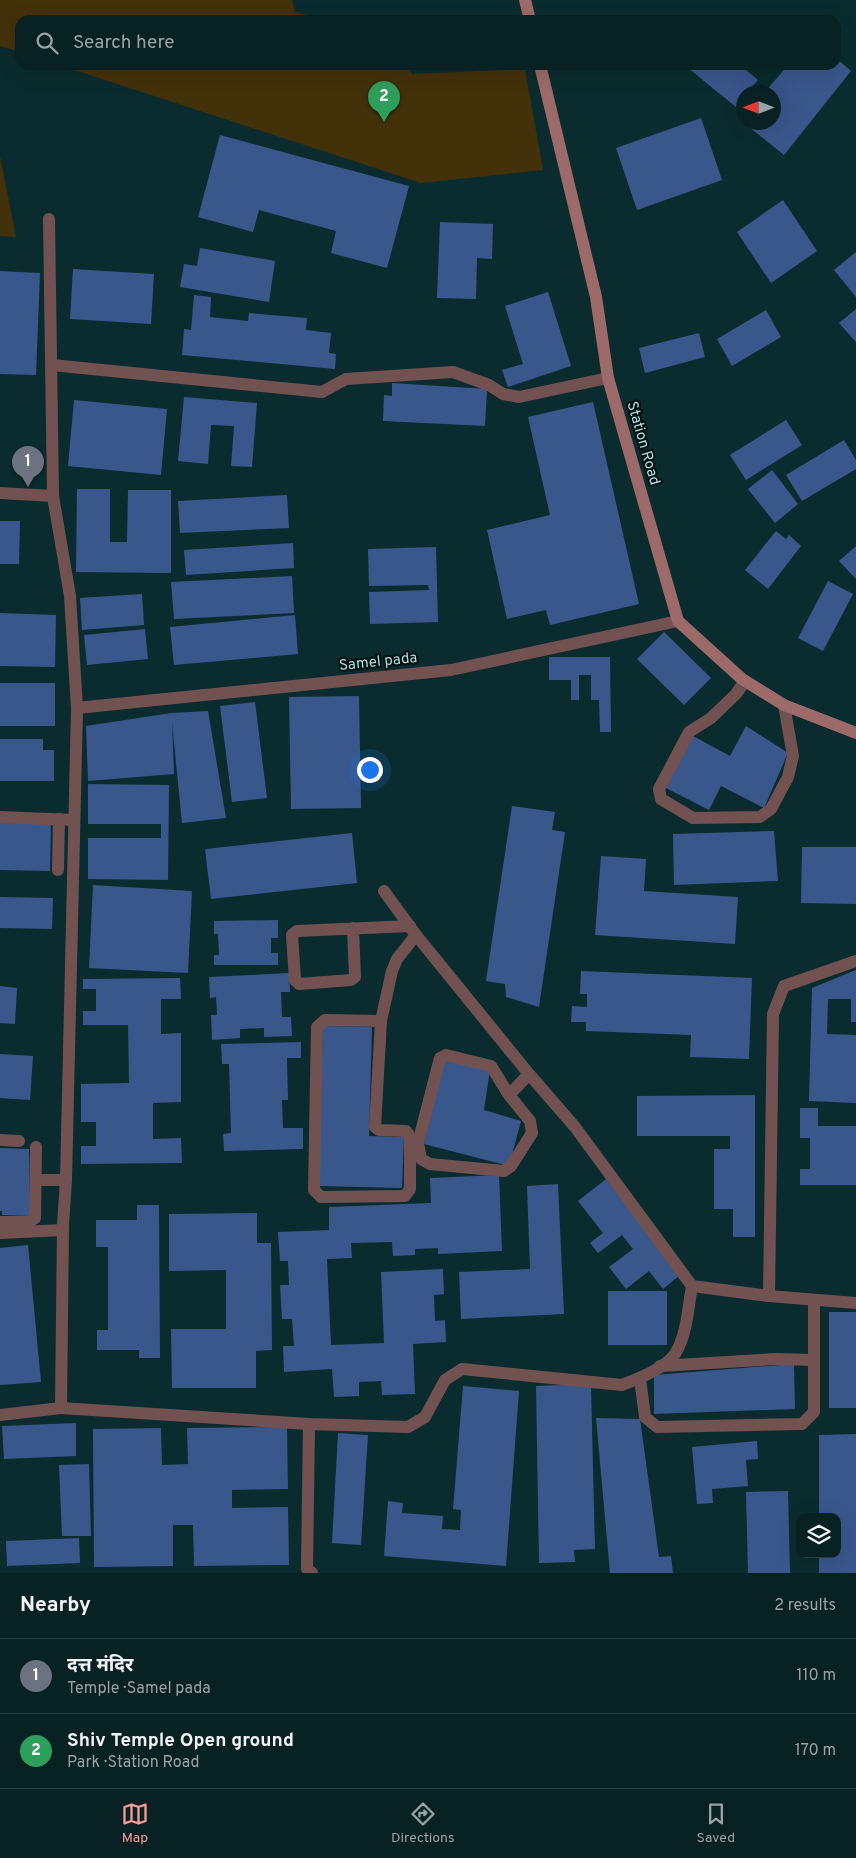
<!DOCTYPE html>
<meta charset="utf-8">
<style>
:root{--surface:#082122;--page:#162e2f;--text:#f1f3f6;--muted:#98a3a5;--line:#293e40;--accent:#f59b98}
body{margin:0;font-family:Overpass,"Noto Sans Devanagari",sans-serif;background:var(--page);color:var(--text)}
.controls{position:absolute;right:15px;bottom:15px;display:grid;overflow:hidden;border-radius:10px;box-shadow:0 5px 20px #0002}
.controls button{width:45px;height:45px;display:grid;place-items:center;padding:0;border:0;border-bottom:1px solid var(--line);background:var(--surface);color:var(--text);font:25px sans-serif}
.compass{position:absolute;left:736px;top:85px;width:45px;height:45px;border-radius:50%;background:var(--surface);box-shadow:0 5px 20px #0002;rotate:270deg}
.you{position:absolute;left:369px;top:769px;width:18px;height:18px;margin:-12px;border:4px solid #fff;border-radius:50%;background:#1a73e8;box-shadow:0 0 0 8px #1a73e833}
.badge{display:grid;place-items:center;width:32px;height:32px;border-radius:50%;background:var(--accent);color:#fff;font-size:16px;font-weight:700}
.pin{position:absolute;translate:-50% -41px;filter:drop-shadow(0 1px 2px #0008)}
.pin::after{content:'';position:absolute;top:26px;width:18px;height:15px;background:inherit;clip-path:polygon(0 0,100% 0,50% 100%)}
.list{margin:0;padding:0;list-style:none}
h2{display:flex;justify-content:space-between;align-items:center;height:65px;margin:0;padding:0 20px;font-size:21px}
h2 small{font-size:16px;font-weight:400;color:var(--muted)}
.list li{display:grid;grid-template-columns:32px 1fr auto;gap:15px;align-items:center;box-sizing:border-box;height:75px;padding:0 20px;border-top:1px solid var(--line)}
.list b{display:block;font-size:19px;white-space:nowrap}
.list p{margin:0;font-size:16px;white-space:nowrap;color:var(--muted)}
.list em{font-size:16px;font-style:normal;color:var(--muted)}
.icon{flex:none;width:28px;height:28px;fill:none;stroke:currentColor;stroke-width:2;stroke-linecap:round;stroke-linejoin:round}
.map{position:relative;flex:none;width:856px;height:1573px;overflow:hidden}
.search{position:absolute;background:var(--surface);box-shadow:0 5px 20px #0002;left:15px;right:15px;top:15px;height:55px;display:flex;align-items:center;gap:12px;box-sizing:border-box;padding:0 18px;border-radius:15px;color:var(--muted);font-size:19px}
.sheet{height:215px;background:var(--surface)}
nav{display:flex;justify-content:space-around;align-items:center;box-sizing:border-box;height:70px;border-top:1px solid var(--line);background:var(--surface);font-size:14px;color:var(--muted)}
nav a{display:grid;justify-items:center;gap:2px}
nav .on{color:var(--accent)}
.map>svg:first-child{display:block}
.green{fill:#43310a}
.building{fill:#3a578c}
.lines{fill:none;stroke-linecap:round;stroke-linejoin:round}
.street{stroke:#725251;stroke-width:12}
.secondary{stroke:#9c6b69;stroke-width:12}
.labels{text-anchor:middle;stroke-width:4.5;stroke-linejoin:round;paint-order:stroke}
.street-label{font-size:15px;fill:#b0dde0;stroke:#001314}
</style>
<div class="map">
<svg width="856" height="1573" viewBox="0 0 856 1573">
<rect width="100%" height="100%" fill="#0b2c2e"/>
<g class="green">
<polygon points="0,0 292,0 295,12 332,20 20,20 20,52 0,46"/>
<polygon points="59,65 409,65 412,74 525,69 543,170 421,183"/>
<polygon points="0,156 16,237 0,236"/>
</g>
<g class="building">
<polygon points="836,58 851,71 784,155 743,122 774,122 774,92 765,92 788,65 836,65"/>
<polygon points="690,65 740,65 758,80 747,92 744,92 744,97 736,107 688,68"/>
<polygon points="701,118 722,180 637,210 616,148"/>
<polygon points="220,135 409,186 387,268 331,253 336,231 259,210 253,232 198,217"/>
<polygon points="783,200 817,251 771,283 737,232"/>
<polygon points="440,222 493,224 492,259 477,258 476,299 437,298"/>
<polygon points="200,248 275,261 269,302 180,287 184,264 197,266"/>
<polygon points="856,252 856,297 834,270"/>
<polygon points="73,269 154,274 151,324 70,319"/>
<polygon points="0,271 40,273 36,375 0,374"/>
<polygon points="548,292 571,366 508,387 502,370 523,364 505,306"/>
<polygon points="194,295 211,297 210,317 248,321 249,313 307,318 306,330 331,333 329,353 336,354 335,369 182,355 184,329 191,330"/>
<polygon points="856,309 856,342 839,323"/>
<polygon points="766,310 781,337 732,366 717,339"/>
<polygon points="699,333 705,357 645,373 639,348"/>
<polygon points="392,383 487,389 485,426 383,421 384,395 392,396"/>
<polygon points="184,397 257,403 252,467 231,466 234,426 211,425 208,464 178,461"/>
<polygon points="74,400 167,409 161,475 68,466"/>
<polygon points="593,402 639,604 550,625 546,610 507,619 487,530 550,515 528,417"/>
<polygon points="786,420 802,445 746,480 730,455"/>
<polygon points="844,440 856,460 856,469 802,501 786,475"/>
<polygon points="772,470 798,504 775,523 748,489"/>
<polygon points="77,489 110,489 110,542 127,542 128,490 171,490 171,573 76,572"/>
<polygon points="287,495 289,528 180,533 178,501"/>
<polygon points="0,521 20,521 19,564 0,564"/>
<polygon points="776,531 786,539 789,535 801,546 768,589 745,570"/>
<polygon points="293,543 294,568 186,575 184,550"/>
<polygon points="856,546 856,579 839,561"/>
<polygon points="436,547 438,622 370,624 369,592 429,590 428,585 369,586 368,549"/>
<polygon points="292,576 294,613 174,619 171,582"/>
<polygon points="828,581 853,594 823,651 798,638"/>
<polygon points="142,594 144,625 82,630 80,598"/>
<polygon points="0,613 56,615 55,667 0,666"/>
<polygon points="295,615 298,654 174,665 170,627"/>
<polygon points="145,629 148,659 87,665 84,635"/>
<polygon points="664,632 711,678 684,705 637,659"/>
<polygon points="549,657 610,657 611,732 600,732 599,700 591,700 591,675 579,675 579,700 571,700 571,680 549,680"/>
<rect x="0" y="683" width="55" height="43"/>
<polygon points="359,696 361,808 291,809 289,697"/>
<polygon points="255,702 267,798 232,802 220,706"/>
<polygon points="208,711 226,818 182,823 172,722 174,774 88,781 86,726 171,713"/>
<polygon points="746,726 788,753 764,808 721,786 709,810 666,788 693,736 730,756"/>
<polygon points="0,739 43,739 43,750 54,750 54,781 0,781"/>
<polygon points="88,784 169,785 168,880 88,879 88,838 161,838 161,824 88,824"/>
<polygon points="512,806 555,812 552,830 565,832 539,1007 506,997 505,984 486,981"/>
<polygon points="0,822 51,823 50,871 0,870"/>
<polygon points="774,831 778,881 674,885 673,834"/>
<polygon points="352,833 357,883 211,899 205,849"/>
<polygon points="802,847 856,847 856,904 801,903"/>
<polygon points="601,856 646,859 644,891 738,897 735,944 595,935"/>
<polygon points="93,885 192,891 188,973 89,968"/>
<polygon points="0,897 53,898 52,929 0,928"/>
<polygon points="278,920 278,938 271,938 271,953 278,953 278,965 214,965 214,955 219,955 218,934 214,934 214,921"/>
<polygon points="856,970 856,1022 851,1022 851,999 828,999 827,1034 856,1035 856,1103 809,1101 812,988"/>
<polygon points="581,971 752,978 749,1059 690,1057 691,1035 586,1031 586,1022 571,1022 572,1006 587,1007 587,994 580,994"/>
<polygon points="289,973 290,992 281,992 282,1017 291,1017 292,1036 264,1037 264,1028 240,1029 240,1038 212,1040 211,1015 217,1015 216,997 210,998 209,977"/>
<polygon points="180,978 181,999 161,999 161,1034 181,1033 181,1102 153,1103 153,1139 181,1138 182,1163 81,1164 81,1146 96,1146 96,1122 81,1122 81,1084 129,1083 128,1025 83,1025 83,1011 96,1011 96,989 83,989 83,979"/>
<polygon points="0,986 17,988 15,1024 0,1023"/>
<polygon points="323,1026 372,1027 369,1136 404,1137 402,1188 318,1186"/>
<polygon points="301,1042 301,1058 287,1058 288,1100 282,1100 283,1128 303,1128 303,1149 224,1151 223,1134 231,1133 229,1064 222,1064 221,1044"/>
<polygon points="0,1054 33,1056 30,1100 0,1098"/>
<polygon points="444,1060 490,1070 484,1110 521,1121 509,1166 424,1144"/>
<polygon points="755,1095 755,1237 733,1237 733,1209 714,1209 714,1149 730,1149 730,1136 637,1136 637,1096"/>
<polygon points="800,1108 818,1108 818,1126 856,1126 856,1185 800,1185 800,1169 810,1169 810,1138 800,1138"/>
<polygon points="0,1148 29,1149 30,1216 2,1215 2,1211 0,1211"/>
<polygon points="499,1175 502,1251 438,1254 438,1248 415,1249 415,1255 393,1256 392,1242 351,1243 352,1258 327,1259 331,1345 384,1343 381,1272 443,1269 444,1294 434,1295 435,1321 445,1320 446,1342 413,1344 415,1394 382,1395 381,1381 359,1382 359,1396 334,1397 332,1369 284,1372 283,1346 294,1346 292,1319 282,1319 280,1285 289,1285 288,1261 280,1261 278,1232 329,1230 329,1207 431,1203 430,1178"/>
<polygon points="606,1179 680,1275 663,1289 649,1271 626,1289 609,1267 633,1249 622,1235 598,1253 590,1243 603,1233 578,1201"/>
<polygon points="558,1184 564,1314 461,1319 459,1272 530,1269 527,1186"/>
<polygon points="137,1205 159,1205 160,1358 139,1358 139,1350 97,1350 97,1330 108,1330 108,1247 96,1247 96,1220 137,1220"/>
<polygon points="257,1213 257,1243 271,1243 272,1350 256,1351 256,1388 172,1388 171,1329 226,1329 226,1270 169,1271 169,1214"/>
<polygon points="28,1245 41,1382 0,1385 0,1248"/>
<rect x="608" y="1291" width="59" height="54"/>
<rect x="829" y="1312" width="27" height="96"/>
<polygon points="794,1364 795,1409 654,1414 654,1375"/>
<polygon points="591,1384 595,1549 574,1550 575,1562 539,1563 536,1386"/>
<polygon points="463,1386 519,1391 506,1566 384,1556 388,1501 403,1503 402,1513 443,1516 442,1529 460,1530 461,1510 453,1509"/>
<polygon points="596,1418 640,1419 659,1557 671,1556 673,1573 610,1573"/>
<polygon points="76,1423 76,1456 4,1459 2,1426"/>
<polygon points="287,1427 288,1489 232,1490 232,1508 288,1507 289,1565 194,1566 193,1525 173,1525 173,1566 94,1567 93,1429 161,1428 162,1465 188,1464 187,1428"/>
<polygon points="338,1433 368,1435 361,1545 332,1543"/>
<polygon points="856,1434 856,1573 819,1573 819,1554 837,1554 837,1517 819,1517 819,1435"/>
<polygon points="757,1441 758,1459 746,1460 748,1486 712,1489 713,1503 697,1504 692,1447"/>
<polygon points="89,1464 91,1536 62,1536 59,1465"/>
<polygon points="788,1491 790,1573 748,1573 746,1492"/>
<polygon points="79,1538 80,1563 7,1566 6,1541"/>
</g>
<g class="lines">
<g class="street">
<polyline points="52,365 322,392 346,379 453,372 489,385 503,394 519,397 608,378"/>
<polyline points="0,493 53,496 49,219"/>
<polyline points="745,681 736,694 711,718 689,732 659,789 661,799 693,818 760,817 771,809 788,777 793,756 784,705"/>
<polyline points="77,708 451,670 678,621"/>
<polyline points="0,817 74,820"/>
<polyline points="58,870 59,819"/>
<polyline points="384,891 416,935 529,1074 575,1127 692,1286 769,1296 773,1014 784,986 856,961"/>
<polyline points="353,928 355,977 351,980 299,984 295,980 292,935 297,931 410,926"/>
<polyline points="381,1021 325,1020 317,1027 314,1190 321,1197 405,1196 410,1189 410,1136 406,1131 379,1130 375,1127 381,1021 392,971 397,959 416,935"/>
<polyline points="509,1095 491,1066 446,1055 440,1058 418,1143 421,1159 430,1164 504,1171 511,1166 532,1133 530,1121 509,1095 529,1074"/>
<polyline points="0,1140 19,1141"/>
<polyline points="36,1180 66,1180"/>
<polyline points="0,1222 29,1222 35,1218 36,1147"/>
<polyline points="0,1233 63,1230"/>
<polyline points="769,1296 856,1303"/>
<polyline points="660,1366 776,1359 814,1360"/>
<polyline points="640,1378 645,1417 657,1427 802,1424 814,1412 814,1300"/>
<path d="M 61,1408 L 309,1424 L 408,1427 L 425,1417 L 445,1380 L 462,1369 L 622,1385 C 637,1379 666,1368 675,1354 C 687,1335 688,1308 692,1286"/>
<polyline points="0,1415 61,1408 63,1225 66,1180 77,708 70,596 53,496"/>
<polyline points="309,1424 307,1569 312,1573"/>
</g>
<g class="secondary">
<polyline points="525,0 530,20"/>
<polyline points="540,65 596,297 608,378 678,621 742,679 784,705 856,733"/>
</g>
</g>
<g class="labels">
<g class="street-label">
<text transform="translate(644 443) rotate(74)" y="5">Station Road</text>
<text transform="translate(378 661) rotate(-6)" y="5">Samel pada</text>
</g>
</g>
</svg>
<div class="controls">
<button><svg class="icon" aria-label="layers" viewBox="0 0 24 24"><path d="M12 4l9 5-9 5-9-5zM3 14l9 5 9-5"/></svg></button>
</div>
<svg class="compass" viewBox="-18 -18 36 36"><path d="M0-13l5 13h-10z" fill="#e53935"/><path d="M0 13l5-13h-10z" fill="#98a3a5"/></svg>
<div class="you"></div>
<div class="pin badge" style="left:28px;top:487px;background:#6b7280">1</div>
<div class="pin badge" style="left:384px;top:122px;background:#2e9e5b">2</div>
<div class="search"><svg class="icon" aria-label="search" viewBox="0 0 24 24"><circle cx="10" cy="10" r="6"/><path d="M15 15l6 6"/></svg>Search here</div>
</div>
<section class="sheet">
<h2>Nearby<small>2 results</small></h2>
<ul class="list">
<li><span class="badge" style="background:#6b7280">1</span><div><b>दत्त मंदिर</b><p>Temple · Samel pada</p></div><em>110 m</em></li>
<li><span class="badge" style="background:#2e9e5b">2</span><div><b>Shiv Temple Open ground</b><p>Park · Station Road</p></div><em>170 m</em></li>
</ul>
</section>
<nav>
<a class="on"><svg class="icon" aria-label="map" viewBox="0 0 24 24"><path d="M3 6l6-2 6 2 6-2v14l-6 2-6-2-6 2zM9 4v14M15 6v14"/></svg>Map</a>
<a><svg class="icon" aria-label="directions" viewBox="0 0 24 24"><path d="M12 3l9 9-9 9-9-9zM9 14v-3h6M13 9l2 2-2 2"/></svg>Directions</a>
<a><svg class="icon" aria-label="saved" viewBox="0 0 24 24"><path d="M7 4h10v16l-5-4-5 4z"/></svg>Saved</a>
</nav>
